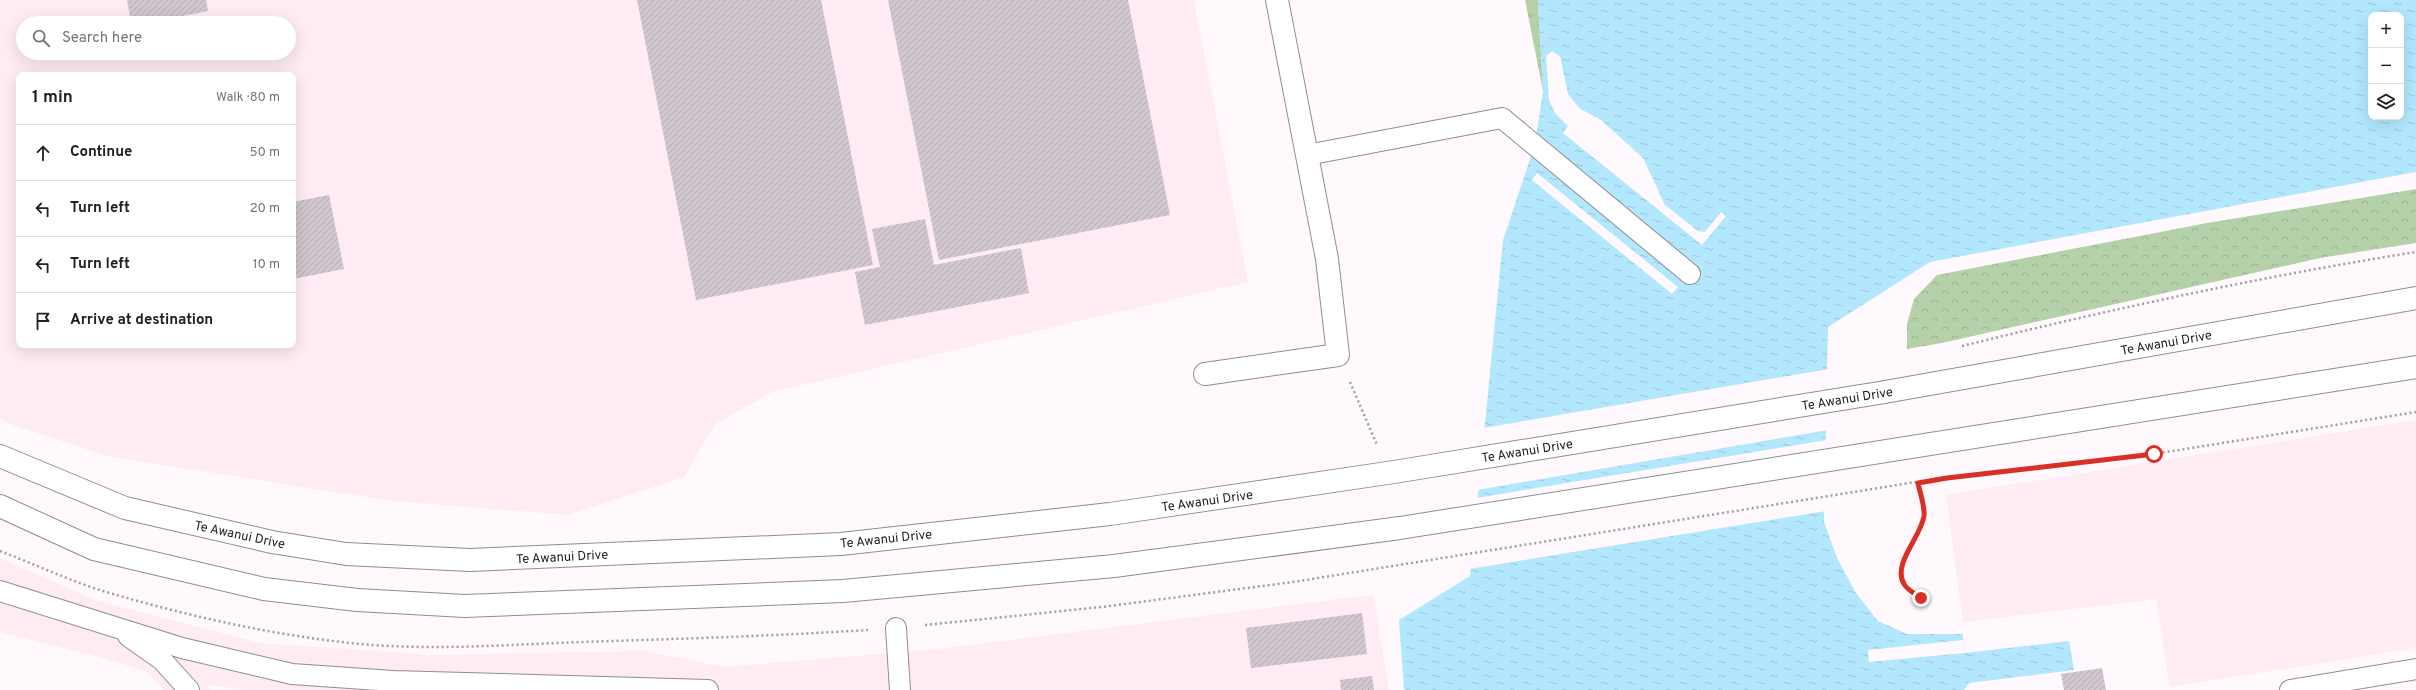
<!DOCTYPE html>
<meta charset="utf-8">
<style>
:root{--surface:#fff;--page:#f6f6f6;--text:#202124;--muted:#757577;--line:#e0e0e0}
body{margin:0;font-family:Overpass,sans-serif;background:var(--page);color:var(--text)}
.controls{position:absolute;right:12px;top:12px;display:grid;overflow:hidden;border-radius:8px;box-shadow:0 4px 16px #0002}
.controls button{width:36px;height:36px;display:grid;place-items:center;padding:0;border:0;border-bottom:1px solid var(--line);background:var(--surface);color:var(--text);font:20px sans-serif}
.stop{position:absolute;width:12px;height:12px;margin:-9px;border:3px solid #d93025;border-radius:50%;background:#fff}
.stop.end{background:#d93025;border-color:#fff;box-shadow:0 1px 4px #0008}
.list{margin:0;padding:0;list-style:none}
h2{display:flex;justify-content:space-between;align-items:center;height:52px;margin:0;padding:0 16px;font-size:17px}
h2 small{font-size:13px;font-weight:400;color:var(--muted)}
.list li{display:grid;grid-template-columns:26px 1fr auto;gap:12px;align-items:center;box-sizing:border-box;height:56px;padding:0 16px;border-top:1px solid var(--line)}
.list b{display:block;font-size:15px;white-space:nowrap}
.list em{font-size:13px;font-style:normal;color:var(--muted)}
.icon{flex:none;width:22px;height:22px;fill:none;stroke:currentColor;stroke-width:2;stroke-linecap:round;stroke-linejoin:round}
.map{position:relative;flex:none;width:2416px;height:690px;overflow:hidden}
.search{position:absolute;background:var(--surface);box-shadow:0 4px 16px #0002;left:16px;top:16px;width:280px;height:44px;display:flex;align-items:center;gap:10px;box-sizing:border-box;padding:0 14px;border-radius:22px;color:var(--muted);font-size:15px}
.panel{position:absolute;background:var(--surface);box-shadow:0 4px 16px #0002;left:16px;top:72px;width:280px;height:276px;border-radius:8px}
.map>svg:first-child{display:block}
.industrial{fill:#ffebf3;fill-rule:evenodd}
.grass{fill:url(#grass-tufts)}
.forest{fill:url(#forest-crowns)}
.water{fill:url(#water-ripples);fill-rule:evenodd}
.pier{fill:#fff9fe}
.building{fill:url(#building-hatch)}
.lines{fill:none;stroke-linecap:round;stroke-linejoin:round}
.lane-casing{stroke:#938b92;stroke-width:22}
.street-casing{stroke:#938b92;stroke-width:24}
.highway-casing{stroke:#938b92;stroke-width:24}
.path{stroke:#a19ca0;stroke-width:2.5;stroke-dasharray:2 3;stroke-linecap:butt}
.lane{stroke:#fff;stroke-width:20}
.street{stroke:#fff;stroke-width:22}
.highway{stroke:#fff;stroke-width:22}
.route{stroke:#d93025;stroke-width:5}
.labels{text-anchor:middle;stroke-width:3;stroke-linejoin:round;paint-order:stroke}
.street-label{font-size:13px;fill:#232022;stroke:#fff}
</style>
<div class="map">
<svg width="2416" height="690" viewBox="0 0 2416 690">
<defs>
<pattern id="grass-tufts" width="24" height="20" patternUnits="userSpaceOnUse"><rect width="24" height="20" fill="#b4d1a9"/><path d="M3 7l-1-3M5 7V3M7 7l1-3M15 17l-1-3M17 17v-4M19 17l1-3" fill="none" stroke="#9ab391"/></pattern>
<pattern id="forest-crowns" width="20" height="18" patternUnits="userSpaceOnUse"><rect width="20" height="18" fill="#b4d1a9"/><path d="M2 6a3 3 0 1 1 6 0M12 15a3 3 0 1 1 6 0" fill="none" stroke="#9ab391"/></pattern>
<pattern id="water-ripples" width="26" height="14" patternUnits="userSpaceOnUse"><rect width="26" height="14" fill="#b2e7fd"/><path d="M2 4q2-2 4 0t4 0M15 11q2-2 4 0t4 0" fill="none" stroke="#99c6d9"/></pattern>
<pattern id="building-hatch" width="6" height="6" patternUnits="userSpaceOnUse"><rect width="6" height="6" fill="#d0c7cf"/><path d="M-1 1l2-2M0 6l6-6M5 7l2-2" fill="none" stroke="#b2abb1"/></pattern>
</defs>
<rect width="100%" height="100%" fill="#fff9fe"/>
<g class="industrial">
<path d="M 0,0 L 1194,0 L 1248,282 L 772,392 L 715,424 L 684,477 L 568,515 L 386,500 L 107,456 L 13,425 L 0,419 ZM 23,23 L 289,23 L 289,53 L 23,53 ZM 19,75 L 293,75 L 293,345 L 19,345 Z"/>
<polygon points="2416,420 2416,648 2170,687 2156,599 1963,622 1946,495"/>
<polygon points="0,558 95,600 260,643 431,655 644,651 724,667 937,649 1374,595 1389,690 245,690 206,684 211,690 164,690 147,672 104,658 0,632"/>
</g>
<polygon class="grass" points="1525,0 1538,0 1543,91"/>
<polygon class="forest" points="2416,189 2416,243 2320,258 1942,343 1907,349 1907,324 1914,299 1937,275 2207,223"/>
<path class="water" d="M 1538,0 L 2416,0 L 2416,172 L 1930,262 L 1828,327 L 1824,522 L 1837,558 L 1856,593 L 1878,621 L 1907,634 L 1963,634 L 1964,653 L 2069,641 L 2074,670 L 1969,683 L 1964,690 L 1404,690 L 1399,620 L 1470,576 L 1503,240 L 1535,144 L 1543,91 ZM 2371,15 L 2401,15 L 2401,117 L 2371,117 Z"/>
<g class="pier">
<polygon points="1552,51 1560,56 1568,94 1579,108 1601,120 1643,158 1665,205 1698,231 1705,232 1721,212 1726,216 1702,245 1563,133 1568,126 1555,113 1549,100 1546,56"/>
<polygon points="1537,173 1678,287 1672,294 1532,180"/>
<polygon points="1829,369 1828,430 1477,490 1483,428"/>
<polygon points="1827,440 1826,511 1469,569 1476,498"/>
<polygon points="1963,640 1964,653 1869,662 1868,650"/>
</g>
<g class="building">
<polygon points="127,0 206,0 208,11 148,23 131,23"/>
<polygon points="637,0 821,0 873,265 696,300"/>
<polygon points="888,0 1128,0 1170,215 939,260"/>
<polygon points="329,195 344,269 293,279 293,202"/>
<polygon points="925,219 934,265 1021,248 1029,293 865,325 855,272 880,267 872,229"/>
<polygon points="1362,613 1367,654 1251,668 1246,628"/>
<polygon points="2102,668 2106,690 2064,690 2061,674"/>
<polygon points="1372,676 1374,690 1341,690 1340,680"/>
</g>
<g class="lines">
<g class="lane-casing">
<g id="lane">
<polyline points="1307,155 1502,118 1690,274"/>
<polyline points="0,591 182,648 292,674 393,681 708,690"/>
<polyline points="896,628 900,690"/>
<polyline points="128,636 162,660 189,690"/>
<polyline points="2290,690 2416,669"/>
</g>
</g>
<g class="street-casing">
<polyline id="street" points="1205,374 1338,355 1327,259 1277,0"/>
</g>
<g class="highway-casing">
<g id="highway">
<polyline points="0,456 125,508 272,542 346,554 470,560 841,544 1110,514 1394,472 1879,393 2416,298"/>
<polyline points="0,506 94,549 264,589 357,600 465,606 843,591 1114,566 1400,528 2416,367"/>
</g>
</g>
<g class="path">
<path d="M 1962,346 C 2112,309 2264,276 2416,252"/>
<polyline points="1350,382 1377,445"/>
<path d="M 1918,483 C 1920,493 1926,506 1924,516 C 1921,537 1892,565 1904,584 C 1907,590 1916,594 1921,598"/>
<path d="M 0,551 C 34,564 68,580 103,591 C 184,615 267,634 350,643 C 426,651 504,645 580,642 C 676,639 772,636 868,630"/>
<polyline points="925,625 1102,607 1293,582 1947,477 2154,454 2416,412"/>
</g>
<use href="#lane" class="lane"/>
<use href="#street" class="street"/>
<use href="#highway" class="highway"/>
</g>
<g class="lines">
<path class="route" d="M 1921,598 C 1916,594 1907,590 1904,584 C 1892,564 1921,537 1924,516 C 1925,506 1920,493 1918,483 L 1947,478 L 2154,454"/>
</g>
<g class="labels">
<g class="street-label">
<text transform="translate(2166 342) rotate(-10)" y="5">Te Awanui Drive</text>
<text transform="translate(1847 398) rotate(-9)" y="5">Te Awanui Drive</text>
<text transform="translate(1527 450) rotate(-9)" y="5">Te Awanui Drive</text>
<text transform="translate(1207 500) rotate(-8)" y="5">Te Awanui Drive</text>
<text transform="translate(240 534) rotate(12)" y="5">Te Awanui Drive</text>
<text transform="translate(886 538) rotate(-6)" y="5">Te Awanui Drive</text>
<text transform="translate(562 556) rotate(-3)" y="5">Te Awanui Drive</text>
</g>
</g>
</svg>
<div class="controls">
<button>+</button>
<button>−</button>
<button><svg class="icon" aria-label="layers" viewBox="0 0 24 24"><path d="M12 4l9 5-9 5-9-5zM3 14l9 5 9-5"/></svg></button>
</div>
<div class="stop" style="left:2154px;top:454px"></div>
<div class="stop end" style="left:1921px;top:598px"></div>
<div class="search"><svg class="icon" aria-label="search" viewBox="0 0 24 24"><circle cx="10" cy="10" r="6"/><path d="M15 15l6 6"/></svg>Search here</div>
<section class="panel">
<h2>1 min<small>Walk · 80 m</small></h2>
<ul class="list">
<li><svg class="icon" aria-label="ahead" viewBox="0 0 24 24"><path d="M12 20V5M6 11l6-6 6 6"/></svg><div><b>Continue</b></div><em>50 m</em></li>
<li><svg class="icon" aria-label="left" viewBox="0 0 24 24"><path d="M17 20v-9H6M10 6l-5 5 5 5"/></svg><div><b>Turn left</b></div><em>20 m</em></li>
<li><svg class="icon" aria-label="left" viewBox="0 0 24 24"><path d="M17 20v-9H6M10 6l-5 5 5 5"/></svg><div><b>Turn left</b></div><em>10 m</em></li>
<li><svg class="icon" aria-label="arrive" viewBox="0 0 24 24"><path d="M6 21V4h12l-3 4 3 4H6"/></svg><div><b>Arrive at destination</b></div></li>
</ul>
</section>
</div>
